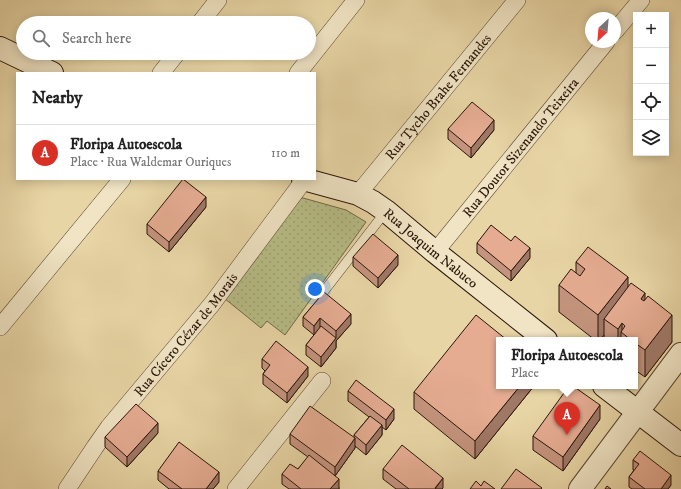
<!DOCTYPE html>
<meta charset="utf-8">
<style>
:root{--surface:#fff;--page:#f2f2f2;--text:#222;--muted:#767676;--line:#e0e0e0;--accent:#d93025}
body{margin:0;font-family:"IM FELL DW Pica",serif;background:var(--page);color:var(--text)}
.controls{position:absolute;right:12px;top:12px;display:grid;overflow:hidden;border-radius:0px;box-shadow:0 2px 10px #0003}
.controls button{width:36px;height:36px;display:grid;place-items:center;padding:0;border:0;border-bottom:1px solid var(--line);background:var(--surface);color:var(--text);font:20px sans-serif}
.compass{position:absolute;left:585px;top:12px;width:36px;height:36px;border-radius:50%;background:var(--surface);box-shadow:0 2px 10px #0003;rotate:206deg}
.you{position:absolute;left:315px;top:289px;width:14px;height:14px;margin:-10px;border:3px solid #fff;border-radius:50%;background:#1a73e8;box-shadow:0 0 0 6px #1a73e833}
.badge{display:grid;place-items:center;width:26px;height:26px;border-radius:50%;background:var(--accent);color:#fff;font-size:13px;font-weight:700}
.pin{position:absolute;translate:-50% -33px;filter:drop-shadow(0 1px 2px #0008)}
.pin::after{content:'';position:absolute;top:21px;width:14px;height:12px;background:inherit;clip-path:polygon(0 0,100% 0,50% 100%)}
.popup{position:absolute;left:496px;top:337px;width:142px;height:52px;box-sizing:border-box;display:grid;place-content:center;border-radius:0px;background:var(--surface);filter:drop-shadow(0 1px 3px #0005);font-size:13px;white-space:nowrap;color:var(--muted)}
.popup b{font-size:15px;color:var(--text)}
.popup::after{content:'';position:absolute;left:50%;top:100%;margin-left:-8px;border:8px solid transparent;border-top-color:var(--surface)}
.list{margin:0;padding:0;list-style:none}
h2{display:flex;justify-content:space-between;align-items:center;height:52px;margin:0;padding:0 16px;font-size:17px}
h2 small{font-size:13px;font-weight:400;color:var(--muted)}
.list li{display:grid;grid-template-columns:26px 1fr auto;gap:12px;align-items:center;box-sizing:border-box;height:56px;padding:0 16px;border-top:1px solid var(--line)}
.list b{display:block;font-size:15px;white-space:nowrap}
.list p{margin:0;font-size:13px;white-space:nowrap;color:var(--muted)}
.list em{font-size:13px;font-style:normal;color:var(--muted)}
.icon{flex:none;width:22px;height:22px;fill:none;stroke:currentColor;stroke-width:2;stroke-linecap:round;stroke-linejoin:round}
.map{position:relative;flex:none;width:681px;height:489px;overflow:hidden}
.search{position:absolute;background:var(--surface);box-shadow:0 2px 10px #0003;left:16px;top:16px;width:300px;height:44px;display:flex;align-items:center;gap:10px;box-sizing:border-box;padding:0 14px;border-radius:22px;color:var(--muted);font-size:15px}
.panel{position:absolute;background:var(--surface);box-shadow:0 2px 10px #0003;left:16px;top:72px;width:300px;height:108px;border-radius:0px}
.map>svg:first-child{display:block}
.green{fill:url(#green-dots);stroke:#706948}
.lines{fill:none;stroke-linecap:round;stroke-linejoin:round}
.service-casing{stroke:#5a4530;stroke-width:10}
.minor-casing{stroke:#5a4530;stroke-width:18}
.tertiary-casing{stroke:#5a4530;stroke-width:24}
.secondary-casing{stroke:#2a1509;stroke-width:24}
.service{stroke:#f0e4c4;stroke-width:9}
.minor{stroke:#f0e4c4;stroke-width:17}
.tertiary{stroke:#f0e4c4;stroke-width:22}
.secondary{stroke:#f0e4c4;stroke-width:22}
.wall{fill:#c5947e;stroke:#2a1509}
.shaded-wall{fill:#a07866;stroke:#2a1509}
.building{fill:#e5ac92;stroke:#2a1509}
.labels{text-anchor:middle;stroke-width:3;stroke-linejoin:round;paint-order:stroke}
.street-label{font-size:14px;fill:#2a1509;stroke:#f0e4c4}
</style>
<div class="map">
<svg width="681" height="489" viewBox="0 0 681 489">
<defs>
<pattern id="green-dots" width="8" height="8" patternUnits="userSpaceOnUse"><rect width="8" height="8" fill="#b7bd86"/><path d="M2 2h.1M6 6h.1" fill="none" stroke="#9ea272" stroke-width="1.8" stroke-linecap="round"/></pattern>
</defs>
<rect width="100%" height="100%" fill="#e8d5a5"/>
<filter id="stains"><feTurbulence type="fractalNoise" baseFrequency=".005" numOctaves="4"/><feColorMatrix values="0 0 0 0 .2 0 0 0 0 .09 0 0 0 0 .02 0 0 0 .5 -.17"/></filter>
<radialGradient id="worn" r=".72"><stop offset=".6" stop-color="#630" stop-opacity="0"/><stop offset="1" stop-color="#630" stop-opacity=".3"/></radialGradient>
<polygon class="green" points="296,196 346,210 366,222 285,335 267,321 261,328 224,298"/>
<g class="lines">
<g class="service-casing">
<polyline id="service" points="321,295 386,211"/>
</g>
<g class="minor-casing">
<g id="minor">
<polyline points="200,23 218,0"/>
<polyline points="615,31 641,0"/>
<polyline points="161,73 177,53"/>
<polyline points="298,73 356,0"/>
<path id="s1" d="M 358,194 L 517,0"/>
<path id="s2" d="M 435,252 L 606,42"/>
<polyline points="0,327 122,179"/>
<path id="s3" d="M 67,489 L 95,447 L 109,427 L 212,304 L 305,179"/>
<polyline points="236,489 322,381"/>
</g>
</g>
<g class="tertiary-casing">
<polyline id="tertiary" points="580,489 681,354"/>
</g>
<g class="secondary-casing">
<g id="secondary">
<polyline points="0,48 52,73"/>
<path id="s4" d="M 303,179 L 358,194 L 373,202 L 386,211 L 435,252 L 546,340"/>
<polyline points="604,386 681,445"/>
</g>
</g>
<use href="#service" class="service"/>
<use href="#minor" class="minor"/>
<use href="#tertiary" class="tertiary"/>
<use href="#secondary" class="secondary"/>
</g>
<g class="wall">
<polygon points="448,129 494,130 471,158 448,139"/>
<polygon points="206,207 169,252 147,234 147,224"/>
<polygon points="477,243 530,258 511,281 477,253"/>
<polygon points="353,257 398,265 378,288 353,266"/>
<polygon points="576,262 628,288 645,300 672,342 645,377 635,370 635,340 604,340 604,335 600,340 595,340 559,312 559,285 576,274"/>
<polygon points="324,292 351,324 336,341 336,348 321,367 306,355 306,345 314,335 303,326 303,317"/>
<polygon points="262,359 308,376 287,403 263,384 263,374 265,371 262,368"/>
<polygon points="499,386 534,386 475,459 414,409 414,392"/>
<polygon points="348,391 394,419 386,430 382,427 382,435 366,455 355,446 355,448 335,476 339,488 339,489 289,489 282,484 282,474 298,469 308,457 290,444 290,434 354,438 354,435 369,417 348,401"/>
<polygon points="600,419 563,471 533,450 533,436"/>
<polygon points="158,433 127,467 105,447 105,437"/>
<polygon points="633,460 671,485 668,489 632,489 629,487 629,477 634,470 633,470"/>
<polygon points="383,469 443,488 442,489 396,489 383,479"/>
<polygon points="158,471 219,482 213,489 169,489 158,480"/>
</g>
<g class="shaded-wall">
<polygon points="494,120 494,130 471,158 471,148"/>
<polygon points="206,197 206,207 169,252 169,242"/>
<polygon points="530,248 530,258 511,281 511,271"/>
<polygon points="398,255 398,265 378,288 378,278"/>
<polygon points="628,277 628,304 604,319 604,335 600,340 598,340 598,315"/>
<polygon points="645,293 645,320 641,299"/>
<polygon points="351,314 351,324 336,341 336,348 321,367 321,357 336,338 336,331"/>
<polygon points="672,315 672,342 645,377 645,350"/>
<polygon points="320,318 320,328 314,335 314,326"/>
<polygon points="622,323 622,333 621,332 621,340 618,340 618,329"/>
<polygon points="308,367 308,376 287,403 287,393"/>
<polygon points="520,386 534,386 475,459 475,441"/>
<polygon points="600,405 600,419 563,471 563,457"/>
<polygon points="394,409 394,419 386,430 386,420"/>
<polygon points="158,423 158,433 127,467 127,457"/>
<polygon points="382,425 382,435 366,455 366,445"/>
<polygon points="355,438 355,448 335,476 335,467"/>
<polygon points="219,472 219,482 213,489 206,489"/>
<polygon points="671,475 671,485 668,489 661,489"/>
<polygon points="443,478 443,488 442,489 435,489"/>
<polygon points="339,479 339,489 330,489"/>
</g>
<g class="building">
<polygon points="472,102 494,120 471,148 448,129"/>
<polygon points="183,179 206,197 169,242 147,224"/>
<polygon points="491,225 511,241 515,236 530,248 511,271 477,243"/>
<polygon points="373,234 398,255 378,278 353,257"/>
<polygon points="588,247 628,277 598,315 559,285 571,269 580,276 585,269 576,262"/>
<polygon points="631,283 645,293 641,299 644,301 648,296 672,315 645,350 635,343 635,340 631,340 621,332 625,326 622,323 618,329 604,319"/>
<polygon points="324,292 351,314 336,331 320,318 314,326 303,317"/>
<polygon points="476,315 507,340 499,340 499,386 520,386 475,441 414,392"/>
<polygon points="321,326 336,338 321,357 306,345"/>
<polygon points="276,341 308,367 287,393 263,374 270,365 262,359"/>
<polygon points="356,380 394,409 386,420 348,391"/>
<polygon points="569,386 573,386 600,405 563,457 533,436"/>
<polygon points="136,404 158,423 127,457 105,437"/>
<polygon points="310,406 355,438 335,467 290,434"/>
<polygon points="370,416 382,425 366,445 354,435"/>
<polygon points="179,442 219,472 206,489 182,489 158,471"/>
<polygon points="402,445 443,478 435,488 436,489 409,489 383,469"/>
<polygon points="640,451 671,475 661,489 645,489 629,477 639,464 633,460"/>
<polygon points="309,455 339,479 330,489 301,489 282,474 290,464 298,469"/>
<polygon points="516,469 542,488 541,489 501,489"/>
<polygon points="476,481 481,486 484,481 495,489 470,489"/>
<polygon points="607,486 611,489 605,489"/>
</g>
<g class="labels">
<g class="street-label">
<text dy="5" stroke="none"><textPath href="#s1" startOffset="126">Rua Tycho Brahe Fernandes</textPath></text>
<text dy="5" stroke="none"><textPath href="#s2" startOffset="135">Rua Doutor Sizenando Teixeira</textPath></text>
<text dy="5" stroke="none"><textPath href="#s4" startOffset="148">Rua Joaquim Nabuco</textPath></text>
<text dy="5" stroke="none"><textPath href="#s3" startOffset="195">Rua Cícero Cézar de Morais</textPath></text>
</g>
</g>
<rect width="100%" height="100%" filter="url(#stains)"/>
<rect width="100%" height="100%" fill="url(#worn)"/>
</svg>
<div class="controls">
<button>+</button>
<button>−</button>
<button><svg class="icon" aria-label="locate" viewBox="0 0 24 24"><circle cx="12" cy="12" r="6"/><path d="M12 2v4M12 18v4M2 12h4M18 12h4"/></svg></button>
<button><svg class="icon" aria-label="layers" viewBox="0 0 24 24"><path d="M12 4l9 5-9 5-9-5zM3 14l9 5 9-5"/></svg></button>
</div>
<svg class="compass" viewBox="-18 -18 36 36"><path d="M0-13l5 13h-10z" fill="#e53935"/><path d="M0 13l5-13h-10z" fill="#767676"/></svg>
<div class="you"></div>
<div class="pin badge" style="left:567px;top:435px">A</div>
<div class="popup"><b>Floripa Autoescola</b>Place</div>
<div class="search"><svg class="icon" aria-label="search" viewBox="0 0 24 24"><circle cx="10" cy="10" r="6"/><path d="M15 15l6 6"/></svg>Search here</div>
<section class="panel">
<h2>Nearby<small></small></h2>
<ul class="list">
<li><span class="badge">A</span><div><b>Floripa Autoescola</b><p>Place · Rua Waldemar Ouriques</p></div><em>110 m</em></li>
</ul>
</section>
</div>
